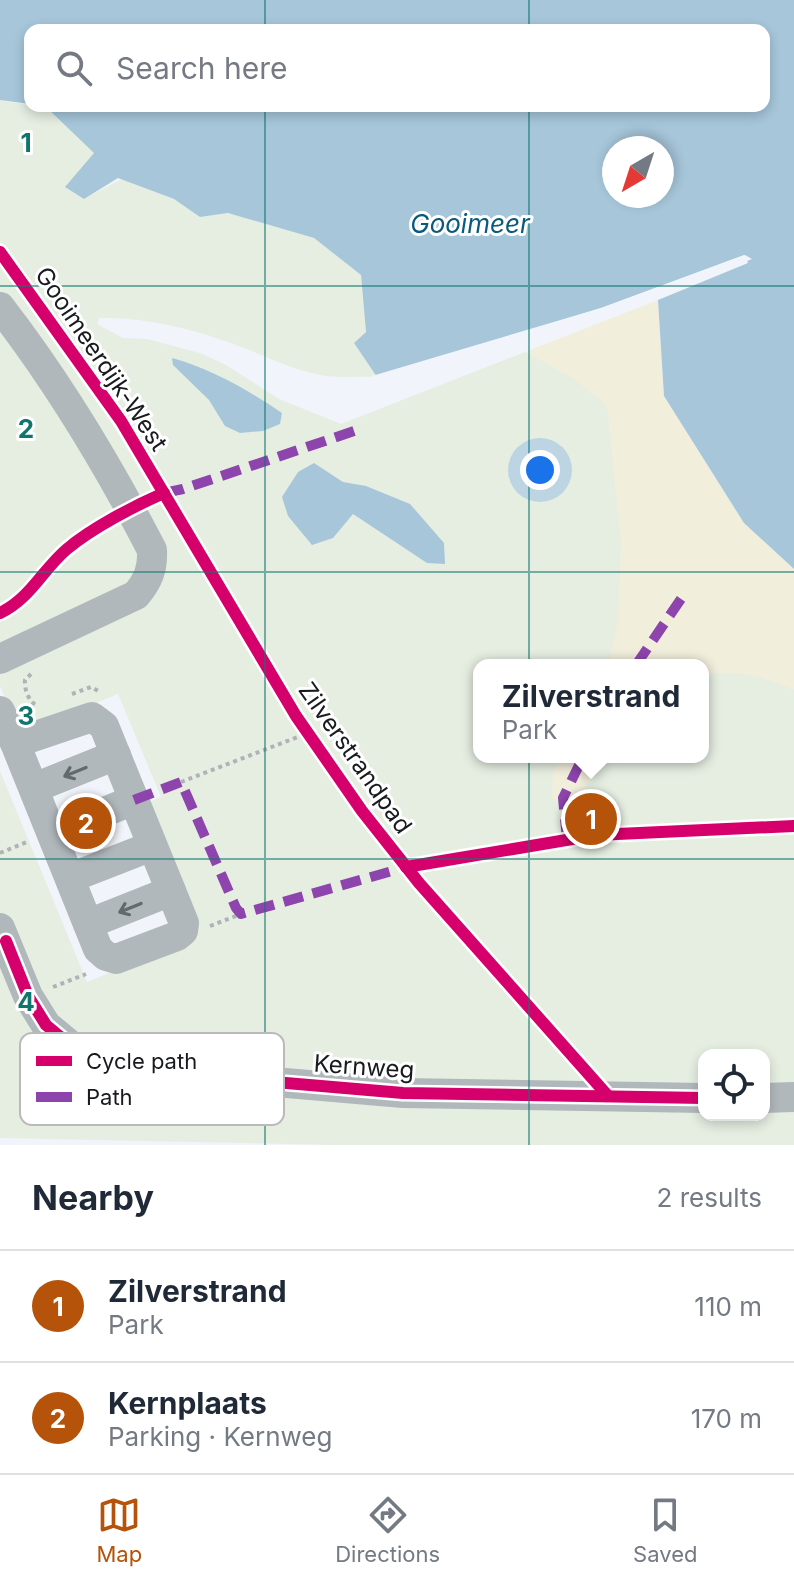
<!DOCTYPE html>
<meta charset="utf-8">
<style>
:root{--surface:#fff;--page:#f6f6f7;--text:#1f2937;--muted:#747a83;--line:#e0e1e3;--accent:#b45309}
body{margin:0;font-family:Inter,sans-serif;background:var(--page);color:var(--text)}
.controls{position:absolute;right:24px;bottom:24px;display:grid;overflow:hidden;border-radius:16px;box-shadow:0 4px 12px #0003}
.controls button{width:72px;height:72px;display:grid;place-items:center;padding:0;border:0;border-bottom:2px solid var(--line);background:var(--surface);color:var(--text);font:40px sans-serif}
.compass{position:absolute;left:602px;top:136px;width:72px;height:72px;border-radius:50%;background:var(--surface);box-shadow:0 4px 12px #0003;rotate:219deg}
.you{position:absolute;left:540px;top:470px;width:28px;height:28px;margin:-20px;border:6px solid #fff;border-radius:50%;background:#1a73e8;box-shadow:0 0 0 12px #1a73e833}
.badge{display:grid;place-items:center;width:52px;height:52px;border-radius:50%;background:var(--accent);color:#fff;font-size:26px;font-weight:700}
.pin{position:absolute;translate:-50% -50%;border:4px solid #fff;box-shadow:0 2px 8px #0006}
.popup{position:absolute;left:473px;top:659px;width:236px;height:104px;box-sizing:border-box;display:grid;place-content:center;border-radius:16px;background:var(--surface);filter:drop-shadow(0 2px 6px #0005);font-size:26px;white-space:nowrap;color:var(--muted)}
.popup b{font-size:30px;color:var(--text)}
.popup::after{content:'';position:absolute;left:50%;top:100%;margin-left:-16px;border:16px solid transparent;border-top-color:var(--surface)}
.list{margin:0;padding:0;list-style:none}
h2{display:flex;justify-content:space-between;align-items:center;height:104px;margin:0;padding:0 32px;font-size:34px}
h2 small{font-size:26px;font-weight:400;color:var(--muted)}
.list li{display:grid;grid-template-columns:52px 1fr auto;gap:24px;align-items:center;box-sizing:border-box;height:112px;padding:0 32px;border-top:2px solid var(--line)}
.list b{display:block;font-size:30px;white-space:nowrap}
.list p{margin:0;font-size:26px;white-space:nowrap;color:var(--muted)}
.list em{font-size:26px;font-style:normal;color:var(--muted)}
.icon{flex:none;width:44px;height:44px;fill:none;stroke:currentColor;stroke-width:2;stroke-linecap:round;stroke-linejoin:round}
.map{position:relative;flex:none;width:794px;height:1145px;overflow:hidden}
.search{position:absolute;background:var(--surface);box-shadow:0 4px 12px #0003;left:24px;right:24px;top:24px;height:88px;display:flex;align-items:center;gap:20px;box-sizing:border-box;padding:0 28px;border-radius:16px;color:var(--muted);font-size:30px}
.sheet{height:328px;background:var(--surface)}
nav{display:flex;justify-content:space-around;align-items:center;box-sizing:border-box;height:112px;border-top:2px solid var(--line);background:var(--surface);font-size:22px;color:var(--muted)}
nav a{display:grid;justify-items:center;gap:4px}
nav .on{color:var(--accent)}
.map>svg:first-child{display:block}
.green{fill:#e6eee2;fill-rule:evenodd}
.sand{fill:#f2eedc}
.water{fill:#a7c6da;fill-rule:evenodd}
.pier{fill:#f1f4fa}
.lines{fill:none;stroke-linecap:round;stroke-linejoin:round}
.path{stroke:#afb3b8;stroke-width:4;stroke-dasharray:4 4;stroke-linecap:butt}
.minor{stroke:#b1b8bc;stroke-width:30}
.quiet{stroke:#8e44ad;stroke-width:10;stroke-dasharray:20 10;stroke-linecap:butt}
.cycleway-casing{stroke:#fff;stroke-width:17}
.cycleway{stroke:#d6006c;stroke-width:12}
.oneway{stroke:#64696c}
.grid{fill:none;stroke:#0f766e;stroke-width:2;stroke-opacity:0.55}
.labels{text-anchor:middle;stroke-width:6;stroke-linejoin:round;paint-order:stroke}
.street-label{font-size:24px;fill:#181a1d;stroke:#fff}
.water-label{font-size:26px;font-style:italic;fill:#095a7e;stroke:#fff}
.key{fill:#fff;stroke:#bababb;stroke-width:2}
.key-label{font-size:22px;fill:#181a1d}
.grid-label{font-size:26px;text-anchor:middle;font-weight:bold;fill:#0f766e;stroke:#fff;stroke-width:6;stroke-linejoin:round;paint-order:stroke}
</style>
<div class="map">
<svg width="794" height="1145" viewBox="0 0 794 1145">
<rect width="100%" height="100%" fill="#f1f4fa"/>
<path class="green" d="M 0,100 L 49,109 L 94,153 L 87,197 L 122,179 L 178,201 L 200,217 L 228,213 L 314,238 L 361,275 L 366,332 L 354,343 L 377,377 C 361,376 343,378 327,376 C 296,372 268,357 239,346 C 194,329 146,317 99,318 L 97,324 L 123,338 L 147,339 L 200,353 L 226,365 L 279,399 L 341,424 L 525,352 L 543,361 L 598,341 L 794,583 L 794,1145 L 337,1145 L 0,1138 L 0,771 L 87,982 L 198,937 L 143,805 L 161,797 L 118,694 L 20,734 L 0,686 ZM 479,665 L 703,665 L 703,757 L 479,757 ZM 704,1055 L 764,1055 L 764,1115 L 704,1115 Z"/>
<g class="sand">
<path d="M 658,300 L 664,396 L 744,523 L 794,569 L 794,690 C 769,678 731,667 703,676 L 703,665 L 608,665 L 618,622 L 621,542 L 607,405 L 573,378 L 525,352 Z"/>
<polygon points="561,757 610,757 575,799 552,799 553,772"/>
</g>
<g class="water">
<path d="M 0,0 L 794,0 L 794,569 L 744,523 L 664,396 L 658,300 L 748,263 L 744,255 L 601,308 L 377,377 L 354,343 L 366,332 L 361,275 L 314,238 L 228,213 L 200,217 L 174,199 L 118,178 L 84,199 L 65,187 L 94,153 L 45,106 L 764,106 L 764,30 L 30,30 L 30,104 L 0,100 ZM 614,148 L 662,148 L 662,196 L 614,196 Z"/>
<path d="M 172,358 C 212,369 248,390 282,413 L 280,424 L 263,431 L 240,433 L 225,426 L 209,400 L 173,365 Z"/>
<polygon points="314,463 343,482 366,486 410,504 444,543 445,564 427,563 353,514 333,538 312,545 288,516 282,497 298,472"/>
</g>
<polygon class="pier" points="745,255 752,259 654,301 656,296 746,259 602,312 378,380 372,376 601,308"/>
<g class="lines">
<g class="path">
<path d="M 31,674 L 25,680 C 24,689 29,703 38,706"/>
<polyline points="72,694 91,687 100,692"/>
<polyline points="181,782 308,733"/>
<polyline points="0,853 27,842"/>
<polyline points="210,926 241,914"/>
<polyline points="53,987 86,974"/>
</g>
<g class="minor">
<path d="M 0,307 C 58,382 108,465 152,550 C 153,569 148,581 136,595 L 0,659"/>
<polyline points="0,711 15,743"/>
<polygon points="92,717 104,726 184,923 183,931 177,936 116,959 106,956 98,949 15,743"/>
<polyline points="34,788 116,755"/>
<polyline points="52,833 134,800"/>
<polyline points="70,878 152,846"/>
<polyline points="88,924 171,891"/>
<polyline points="0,928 28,996 46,1025 75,1049 128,1066 168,1073 403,1093 704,1098"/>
<polyline points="764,1098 794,1097"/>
</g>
<g class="quiet">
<polyline points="164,493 183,489 363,428"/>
<polyline points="636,665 685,593"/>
<polyline points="134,800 181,782 236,908 241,914 406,867"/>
<polyline points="567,839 563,798 583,757"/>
</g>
<g class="cycleway-casing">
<g id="cycleway">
<polyline points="0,252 121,421 296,716 362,811 419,883 608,1096"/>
<path d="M 0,613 C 30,599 43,569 67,549 C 92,528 134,506 164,493"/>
<polyline points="406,867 596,835 794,826"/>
<polyline points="6,941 28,996 46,1025 75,1049 128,1066 168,1073 403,1093 704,1098"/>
</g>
</g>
<use href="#cycleway" class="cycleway"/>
</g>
<defs><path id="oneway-shaft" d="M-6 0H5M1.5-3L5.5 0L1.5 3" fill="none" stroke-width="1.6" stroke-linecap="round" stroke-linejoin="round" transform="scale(2)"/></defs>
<g class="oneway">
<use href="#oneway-shaft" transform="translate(75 772) rotate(158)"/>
<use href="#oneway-shaft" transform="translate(130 908) rotate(158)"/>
</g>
<path class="grid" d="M 265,0 L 265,30M 529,0 L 529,30M 265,106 L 265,1145M 529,106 L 529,1145M 0,286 L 794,286M 0,572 L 794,572M 0,859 L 794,859"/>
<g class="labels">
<g class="street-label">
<text transform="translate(101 359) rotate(56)" y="8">Gooimeerdijk-West</text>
<text transform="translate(355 758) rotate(55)" y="8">Zilverstrandpad</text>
<text transform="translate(364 1067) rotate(4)" y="8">Kernweg</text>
</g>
<g class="water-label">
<text x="470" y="233">Gooimeer</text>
</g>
</g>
<rect x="20" y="1033" width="264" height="92" rx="12" class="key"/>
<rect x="36" y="1056" width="36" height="10" fill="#d6006c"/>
<rect x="36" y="1092" width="36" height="10" fill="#8e44ad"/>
<g class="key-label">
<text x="86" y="1069">Cycle path</text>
<text x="86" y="1105">Path</text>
</g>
<g class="grid-label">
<text x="26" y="152">1</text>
<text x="26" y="438">2</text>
<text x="26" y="725">3</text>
<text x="26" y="1011">4</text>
</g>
</svg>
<div class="controls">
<button><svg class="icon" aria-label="locate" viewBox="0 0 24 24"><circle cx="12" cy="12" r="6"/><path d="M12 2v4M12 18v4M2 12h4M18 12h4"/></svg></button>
</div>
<svg class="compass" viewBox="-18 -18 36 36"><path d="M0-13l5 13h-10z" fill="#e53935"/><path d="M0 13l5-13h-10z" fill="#747a83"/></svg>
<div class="you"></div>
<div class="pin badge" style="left:591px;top:819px">1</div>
<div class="popup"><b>Zilverstrand</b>Park</div>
<div class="pin badge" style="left:86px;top:823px">2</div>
<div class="search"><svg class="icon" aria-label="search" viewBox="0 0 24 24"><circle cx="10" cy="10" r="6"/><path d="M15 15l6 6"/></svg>Search here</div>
</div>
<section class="sheet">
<h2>Nearby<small>2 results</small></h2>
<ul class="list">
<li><span class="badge">1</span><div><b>Zilverstrand</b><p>Park</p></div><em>110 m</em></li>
<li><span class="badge">2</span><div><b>Kernplaats</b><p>Parking · Kernweg</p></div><em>170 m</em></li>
</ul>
</section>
<nav>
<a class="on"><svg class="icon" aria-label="map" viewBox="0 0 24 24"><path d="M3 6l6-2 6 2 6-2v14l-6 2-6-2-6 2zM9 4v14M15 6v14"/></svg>Map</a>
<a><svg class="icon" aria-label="directions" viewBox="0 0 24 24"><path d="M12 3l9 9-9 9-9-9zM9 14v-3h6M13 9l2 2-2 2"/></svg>Directions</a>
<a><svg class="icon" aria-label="saved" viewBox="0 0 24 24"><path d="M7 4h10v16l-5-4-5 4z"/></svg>Saved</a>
</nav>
